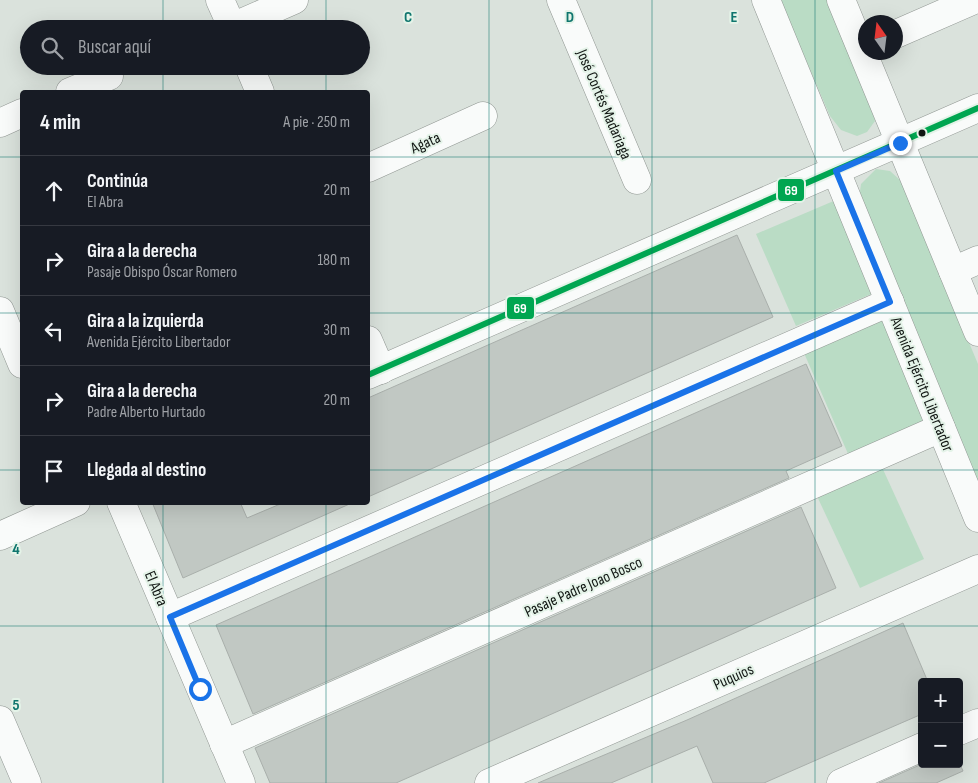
<!DOCTYPE html>
<html lang="es">
<meta charset="utf-8">
<style>
:root{--surface:#171b24;--page:#242831;--text:#f1f3f6;--muted:#9ea1a6;--line:#363941}
body{margin:0;font-family:"Sofia Sans Condensed",sans-serif;background:var(--page);color:var(--text)}
.controls{position:absolute;right:15px;bottom:15px;display:grid;overflow:hidden;border-radius:5px;box-shadow:0 5px 20px #0002}
.controls button{width:45px;height:45px;display:grid;place-items:center;padding:0;border:0;border-bottom:1px solid var(--line);background:var(--surface);color:var(--text);font:25px sans-serif}
.compass{position:absolute;left:858px;top:15px;width:45px;height:45px;border-radius:50%;background:var(--surface);box-shadow:0 5px 20px #0002;rotate:346deg}
.stop{position:absolute;width:15px;height:15px;margin:-11px;border:4px solid #1a73e8;border-radius:50%;background:#fff}
.stop.end{background:#1a73e8;border-color:#fff;box-shadow:0 1px 5px #0008}
.list{margin:0;padding:0;list-style:none}
h2{display:flex;justify-content:space-between;align-items:center;height:65px;margin:0;padding:0 20px;font-size:21px}
h2 small{font-size:16px;font-weight:400;color:var(--muted)}
.list li{display:grid;grid-template-columns:32px 1fr auto;gap:15px;align-items:center;box-sizing:border-box;height:70px;padding:0 20px;border-top:1px solid var(--line)}
.list b{display:block;font-size:19px;white-space:nowrap}
.list p{margin:0;font-size:16px;white-space:nowrap;color:var(--muted)}
.list em{font-size:16px;font-style:normal;color:var(--muted)}
.icon{flex:none;width:28px;height:28px;fill:none;stroke:currentColor;stroke-width:2;stroke-linecap:round;stroke-linejoin:round}
.map{position:relative;flex:none;width:978px;height:783px;overflow:hidden}
.search{position:absolute;background:var(--surface);box-shadow:0 5px 20px #0002;left:20px;top:20px;width:350px;height:55px;display:flex;align-items:center;gap:12px;box-sizing:border-box;padding:0 18px;border-radius:28px;color:var(--muted);font-size:19px}
.panel{position:absolute;background:var(--surface);box-shadow:0 5px 20px #0002;left:20px;top:90px;width:350px;height:415px;border-radius:5px}
.map>svg:first-child{display:block}
.green{fill:#badcc5}
.building{fill:#c1c8c3;stroke:#a9afab}
.lines{fill:none;stroke-linecap:round;stroke-linejoin:round}
.street-casing{stroke:#919793;stroke-width:29}
.secondary-casing{stroke:#919793;stroke-width:29}
.street{stroke:#f9fbfa;stroke-width:28}
.secondary{stroke:#f9fbfa;stroke-width:28}
.bus-1-casing{stroke:#e4f3e8;stroke-width:10}
.bus-1{stroke:#00a651;stroke-width:6}
.route{stroke:#1a73e8;stroke-width:6}
.grid{fill:none;stroke:#0f766e;stroke-width:1;stroke-opacity:0.55}
.bus-dot{fill:#111613;stroke:#e4f3e8;stroke-width:2}
.labels{text-anchor:middle;stroke-width:4;stroke-linejoin:round;paint-order:stroke}
.street-label{font-size:16px;fill:#111613;stroke:#e4f3e8}
.grid-label{font-size:16px;text-anchor:middle;font-weight:bold;fill:#0f766e;stroke:#e4f3e8;stroke-width:4;stroke-linejoin:round;paint-order:stroke}
.line-badge{stroke:#e4f3e8;stroke-width:2}
.badge-label{font-size:14px;text-anchor:middle;font-weight:bold;fill:#fff}
</style>
<div class="map">
<svg width="978" height="783" viewBox="0 0 978 783">
<rect width="100%" height="100%" fill="#dae2dc"/>
<g class="green">
<polygon points="780,0 829,0 871,103 875,121 867,132 857,136 841,130 830,116"/>
<polygon points="876,169 890,171 901,181 978,364 978,489 859,199 861,184"/>
<polygon points="836,200 876,292 796,326 756,234"/>
<polygon points="883,319 928,422 849,456 804,353"/>
<polygon points="881,465 924,559 860,588 816,494"/>
</g>
<g class="building">
<polygon points="737,235 773,317 368,497 368,398"/>
<polygon points="806,364 842,446 786,471 789,478 253,714 216,625"/>
<polygon points="152,502 240,502 247,518 285,502 354,502 183,578"/>
<polygon points="801,507 836,588 396,783 270,783 255,748"/>
<polygon points="903,623 928,682 922,682 922,714 846,747 764,783 713,783 697,746 611,783 538,783 687,720"/>
<polygon points="959,762 963,771 936,783 879,783 922,764 959,764"/>
</g>
<g class="lines">
<g class="street-casing">
<g id="street">
<polyline points="220,0 233,29"/>
<polyline points="561,0 637,180"/>
<polyline points="232,27 294,0"/>
<polyline points="896,34 974,0"/>
<polyline points="249,66 260,92"/>
<polyline points="70,92 109,76"/>
<polyline points="0,123 22,113"/>
<polyline points="368,168 483,116"/>
<polyline points="953,271 978,260"/>
<polyline points="0,311 22,364"/>
<polyline points="368,340 381,370"/>
<polyline points="368,375 978,108"/>
<polyline points="121,502 241,783"/>
<polyline points="0,536 76,502"/>
<polyline points="170,617 890,302"/>
<polyline points="0,720 27,783"/>
<polyline points="959,731 978,723"/>
<polyline points="224,744 941,428"/>
<polyline points="489,783 978,569"/>
<polyline points="841,783 922,747"/>
</g>
</g>
<g class="secondary-casing">
<g id="secondary">
<polyline points="766,0 978,518"/>
<polyline points="841,0 978,332"/>
</g>
</g>
<use href="#street" class="street"/>
<use href="#secondary" class="secondary"/>
<g class="bus-1-casing">
<polyline id="bus-1" points="368,375 978,108"/>
</g>
<use href="#bus-1" class="bus-1"/>
</g>
<g class="lines">
<polyline class="route" points="200,689 170,617 890,302 836,171 900,143"/>
</g>
<path class="grid" d="M 163,0 L 163,29M 326,0 L 326,29M 489,0 L 489,783M 652,0 L 652,783M 815,0 L 815,783M 163,66 L 163,92M 326,66 L 326,92M 0,157 L 22,157M 368,157 L 978,157M 0,313 L 22,313M 368,313 L 978,313M 0,470 L 22,470M 368,470 L 978,470M 163,502 L 163,783M 326,502 L 326,783M 0,626 L 978,626"/>
<circle class="bus-dot" cx="922" cy="133" r="4.5"/>
<g class="labels">
<g class="street-label">
<text transform="translate(605 104) rotate(67)" y="6">José Cortés Madariaga</text>
<text transform="translate(425 142) rotate(-24)" y="6">Agata</text>
<text transform="translate(923 384) rotate(68)" y="6">Avenida Ejército Libertador</text>
<text transform="translate(583 586) rotate(-24)" y="6">Pasaje Padre Joao Bosco</text>
<text transform="translate(157 588) rotate(67)" y="6">El Abra</text>
<text transform="translate(733 676) rotate(-24)" y="6">Puquios</text>
</g>
</g>
<g class="grid-label">
<text x="408" y="22">C</text>
<text x="570" y="22">D</text>
<text x="734" y="22">E</text>
<text x="16" y="554">4</text>
<text x="16" y="710">5</text>
</g>
<g class="line-badge">
<rect x="777" y="178" width="28" height="24" rx="5" fill="#00a651"/>
<rect x="506" y="296" width="29" height="24" rx="5" fill="#00a651"/>
</g>
<g class="badge-label">
<text x="791" y="195">69</text>
<text x="520" y="313">69</text>
</g>
</svg>
<div class="controls">
<button>+</button>
<button>−</button>
</div>
<svg class="compass" viewBox="-18 -18 36 36"><path d="M0-13l5 13h-10z" fill="#e53935"/><path d="M0 13l5-13h-10z" fill="#9ea1a6"/></svg>
<div class="stop" style="left:200px;top:689px"></div>
<div class="stop end" style="left:900px;top:143px"></div>
<div class="search"><svg class="icon" aria-label="search" viewBox="0 0 24 24"><circle cx="10" cy="10" r="6"/><path d="M15 15l6 6"/></svg>Buscar aquí</div>
<section class="panel">
<h2>4 min<small>A pie · 250 m</small></h2>
<ul class="list">
<li><svg class="icon" aria-label="ahead" viewBox="0 0 24 24"><path d="M12 20V5M6 11l6-6 6 6"/></svg><div><b>Continúa</b><p>El Abra</p></div><em>20 m</em></li>
<li><svg class="icon" aria-label="right" viewBox="0 0 24 24"><path d="M7 20v-9h11M14 6l5 5-5 5"/></svg><div><b>Gira a la derecha</b><p>Pasaje Obispo Óscar Romero</p></div><em>180 m</em></li>
<li><svg class="icon" aria-label="left" viewBox="0 0 24 24"><path d="M17 20v-9H6M10 6l-5 5 5 5"/></svg><div><b>Gira a la izquierda</b><p>Avenida Ejército Libertador</p></div><em>30 m</em></li>
<li><svg class="icon" aria-label="right" viewBox="0 0 24 24"><path d="M7 20v-9h11M14 6l5 5-5 5"/></svg><div><b>Gira a la derecha</b><p>Padre Alberto Hurtado</p></div><em>20 m</em></li>
<li><svg class="icon" aria-label="arrive" viewBox="0 0 24 24"><path d="M6 21V4h12l-3 4 3 4H6"/></svg><div><b>Llegada al destino</b></div></li>
</ul>
</section>
</div>
